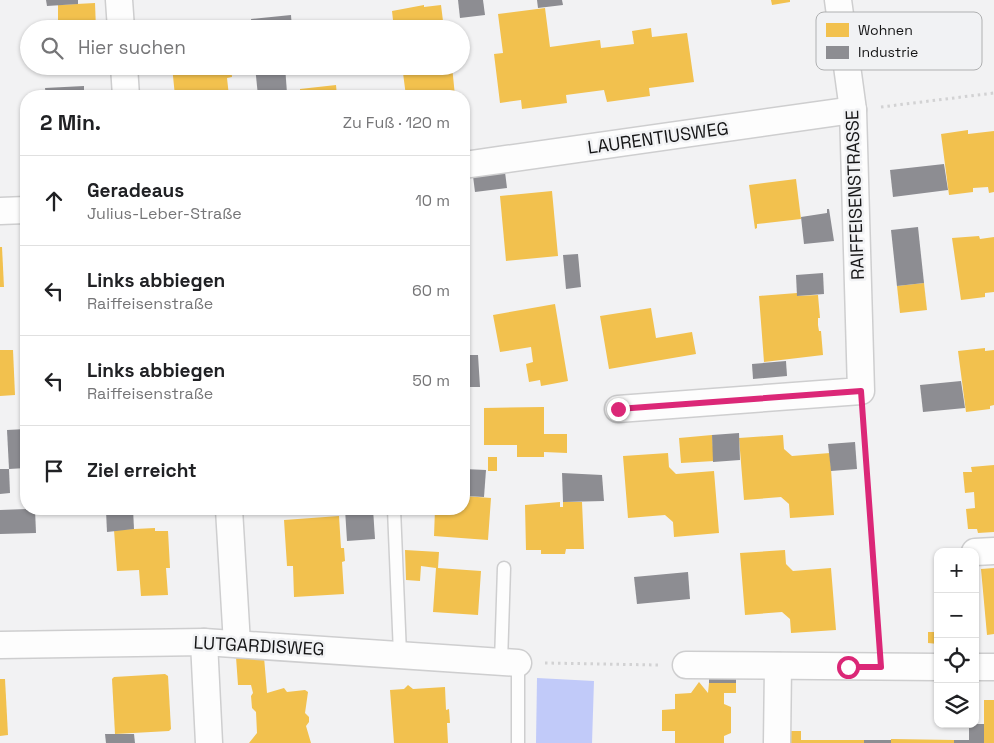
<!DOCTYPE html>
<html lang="de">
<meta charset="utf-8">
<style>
:root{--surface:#fff;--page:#f2f2f2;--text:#202124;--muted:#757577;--line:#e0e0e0}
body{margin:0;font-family:"Space Grotesk",sans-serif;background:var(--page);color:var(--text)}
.controls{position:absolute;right:15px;bottom:15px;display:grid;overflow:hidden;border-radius:10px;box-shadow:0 1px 4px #0004}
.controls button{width:45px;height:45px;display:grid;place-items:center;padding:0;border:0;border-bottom:1px solid var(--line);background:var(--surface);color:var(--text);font:25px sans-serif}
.stop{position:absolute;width:15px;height:15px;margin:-11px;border:4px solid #db2777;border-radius:50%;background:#fff}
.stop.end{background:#db2777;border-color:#fff;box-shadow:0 1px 5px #0008}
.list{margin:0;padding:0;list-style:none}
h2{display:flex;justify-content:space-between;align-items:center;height:65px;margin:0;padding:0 20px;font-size:21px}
h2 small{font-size:16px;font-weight:400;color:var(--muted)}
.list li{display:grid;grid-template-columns:32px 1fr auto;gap:15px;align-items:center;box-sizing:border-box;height:90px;padding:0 20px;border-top:1px solid var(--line)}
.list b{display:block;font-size:19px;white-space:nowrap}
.list p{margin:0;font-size:16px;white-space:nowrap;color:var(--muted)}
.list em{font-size:16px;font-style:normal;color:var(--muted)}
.icon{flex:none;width:28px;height:28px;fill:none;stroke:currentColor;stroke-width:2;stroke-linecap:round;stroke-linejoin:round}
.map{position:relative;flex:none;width:994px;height:743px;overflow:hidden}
.search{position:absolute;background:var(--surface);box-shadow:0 1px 4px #0004;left:20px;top:20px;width:450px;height:55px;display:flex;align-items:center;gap:12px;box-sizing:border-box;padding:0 18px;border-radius:28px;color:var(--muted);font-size:19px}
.panel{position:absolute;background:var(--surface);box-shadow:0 1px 4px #0004;left:20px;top:90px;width:450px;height:425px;border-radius:20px}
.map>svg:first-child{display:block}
.forest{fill:#c1caf9}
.homes{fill:#f2c14e}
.industry{fill:#8d8d92}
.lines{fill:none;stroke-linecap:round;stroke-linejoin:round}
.service-casing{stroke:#cececf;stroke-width:15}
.minor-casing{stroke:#cececf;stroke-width:29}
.path{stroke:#d2d2d3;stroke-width:3;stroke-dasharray:2.5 4;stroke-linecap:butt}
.service{stroke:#fdfdfd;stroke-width:12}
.minor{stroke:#fdfdfd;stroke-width:26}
.route{stroke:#db2777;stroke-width:6}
.labels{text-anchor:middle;stroke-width:5;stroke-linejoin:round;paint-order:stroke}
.street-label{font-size:18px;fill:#151516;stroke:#f1f2f4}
.key{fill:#f1f2f4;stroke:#afb0b1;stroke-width:1}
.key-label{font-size:14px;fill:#151516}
</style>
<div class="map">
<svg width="994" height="743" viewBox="0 0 994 743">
<rect width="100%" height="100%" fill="#f2f2f3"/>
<polygon class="forest" points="537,678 594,681 592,743 536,743"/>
<g class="homes">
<polygon points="771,0 790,0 790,2 772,5"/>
<polygon points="95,3 96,29 58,29 58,5"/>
<polygon points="424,5 424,7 441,5 444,29 394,29 392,11"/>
<polygon points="545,8 550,47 600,40 601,48 634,44 632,31 651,28 652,37 687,33 694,82 649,88 650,96 607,102 604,90 566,95 567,103 522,109 521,100 500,103 494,54 503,53 498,14"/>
<polygon points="172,66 231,66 232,77 227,78 229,96 175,96"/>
<polygon points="399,66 452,66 455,96 406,96 403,73 400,73"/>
<polygon points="336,85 337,96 281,96 281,93 300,92 300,89"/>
<polygon points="968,130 968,134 994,131 994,192 989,193 988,187 973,188 973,192 949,195 941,134"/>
<polygon points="796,179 801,219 757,224 757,228 755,229 749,185"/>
<polygon points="552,191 558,256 506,261 500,196"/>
<polygon points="979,236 980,239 994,237 994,292 985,293 985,297 961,300 952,238"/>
<polygon points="0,247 2,247 4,287 0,287"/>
<polygon points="924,283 927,310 900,313 897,286"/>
<polygon points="797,293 797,296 818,295 820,318 818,318 818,325 819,331 821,331 823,355 764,362 759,296"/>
<polygon points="555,304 568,381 541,386 540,380 529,382 526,364 533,362 531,347 500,352 493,315"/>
<polygon points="651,308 656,338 692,332 696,354 609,369 600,316"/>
<polygon points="985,348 985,351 994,350 994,405 990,406 990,409 966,412 958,351"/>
<polygon points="0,350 13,350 15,395 0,396"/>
<polygon points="544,407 544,434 567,434 567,453 544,452 544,457 517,457 517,445 484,445 484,408"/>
<polygon points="712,435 714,461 681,463 679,438"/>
<polygon points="783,435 784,449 792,456 830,453 834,515 790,518 789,504 781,497 744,500 739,438"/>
<polygon points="668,453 669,467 676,474 714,471 719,533 674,537 673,522 665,515 628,518 623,456"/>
<rect x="488" y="457" width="9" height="14"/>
<polygon points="994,465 994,532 978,533 977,529 968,529 966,509 975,508 974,492 965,493 963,472 972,472 971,467"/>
<polygon points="464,496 491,498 488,540 434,536 435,509 464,509"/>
<polygon points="560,502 560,507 563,507 563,502 582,502 584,549 566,549 565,554 541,554 541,550 526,550 525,505"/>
<polygon points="339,516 341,548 344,548 345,561 342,562 344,594 294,597 293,566 287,566 284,520"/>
<polygon points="155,528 155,531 168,531 170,568 166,568 168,595 141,596 139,570 117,571 114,530"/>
<polygon points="405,550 439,552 438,568 481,571 478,615 433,612 436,568 421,566 420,581 406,580"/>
<polygon points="785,550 786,564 793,571 831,568 836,630 791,633 790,619 782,612 745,615 740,553"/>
<polygon points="994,568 994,634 987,635 981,569"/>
<polygon points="928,632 938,632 938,644 928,643"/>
<polygon points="236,657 264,657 267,693 284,688 287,692 305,690 308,692 305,713 309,717 309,722 306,726 311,743 249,743 257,733 256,712 252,708 251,696 253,693 251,685 238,685"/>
<polygon points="165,674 168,676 171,729 169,731 115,734 112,679 114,677"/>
<polygon points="0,679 5,679 8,735 0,736"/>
<polygon points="699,682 708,693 709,683 736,683 736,693 724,693 724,704 731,707 731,733 724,736 724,743 675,743 675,731 662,731 662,710 675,709 675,694 691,693"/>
<polygon points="408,685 413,689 445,687 446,710 449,709 450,723 447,723 448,743 394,743 390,690 404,689"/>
<rect x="984" y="700" width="10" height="43"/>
<polygon points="786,731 801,731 801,740 864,740 864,743 786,743"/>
<polygon points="891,739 954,740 954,743 891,743"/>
</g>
<g class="industry">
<polygon points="46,0 78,0 78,4 47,6"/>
<polygon points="458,0 483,0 485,15 460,18"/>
<polygon points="537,0 562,0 563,5 538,8"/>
<polygon points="291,15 292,29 252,29 251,19"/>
<polygon points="255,66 285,66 287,93 258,96"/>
<polygon points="84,86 84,96 46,96 45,88"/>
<polygon points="944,164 948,190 893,197 890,170"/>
<polygon points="505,172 507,188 475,192 473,176"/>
<polygon points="827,209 829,209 834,241 804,244 801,217 827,213"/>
<polygon points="918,227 924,283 897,286 891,230"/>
<polygon points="578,254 581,287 566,289 563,255"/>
<polygon points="823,273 824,294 797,296 796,275"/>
<polygon points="464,355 478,355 480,387 464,387"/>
<polygon points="786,361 787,376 753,379 752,364"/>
<polygon points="961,381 965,408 923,412 920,385"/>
<polygon points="26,429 26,468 9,469 7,430"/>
<polygon points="739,433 740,460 713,462 712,435"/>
<polygon points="855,442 857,469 831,471 828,444"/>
<polygon points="0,469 9,469 10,493 0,494"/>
<polygon points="464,469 486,470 484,497 464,496"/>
<polygon points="562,473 602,475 604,501 563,502"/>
<polygon points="26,509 35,509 36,533 0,534 0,510"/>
<polygon points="133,509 134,529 107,532 106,511"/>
<polygon points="345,509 373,509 375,539 347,541"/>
<polygon points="688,572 690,599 637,604 634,577"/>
<polygon points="709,669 736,670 736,683 709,683"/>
<polygon points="969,724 984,724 984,743 954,743 954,740 969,740"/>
<polygon points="105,734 134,734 135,743 106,743"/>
<rect x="864" y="740" width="27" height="3"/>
</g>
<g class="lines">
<g class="service-casing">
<g id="service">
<polyline points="394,509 400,654"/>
<polyline points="501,662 504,568"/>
<polyline points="518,663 518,743"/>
</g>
</g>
<g class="minor-casing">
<g id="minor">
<polyline points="119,0 121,29"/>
<polyline points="124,66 126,96"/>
<polyline points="464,165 853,110"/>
<polyline points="0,211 26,210"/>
<polyline points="618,409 861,391 853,110 838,0"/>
<polyline points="229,509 237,644"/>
<polyline points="975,552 994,551"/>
<polyline points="204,642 209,743"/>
<polyline points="0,645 204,642 518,663"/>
<polyline points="686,665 938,667"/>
<polyline points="975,667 994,667"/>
<polyline points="777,743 778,666"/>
</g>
</g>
<g class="path">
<polyline points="881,107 994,93"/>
<polyline points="863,418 879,639"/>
<polyline points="545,663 658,665"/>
</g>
<use href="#service" class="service"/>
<use href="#minor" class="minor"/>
</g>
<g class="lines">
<polyline class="route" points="618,409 861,391 881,667 848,667"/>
</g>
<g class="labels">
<g class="street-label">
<text transform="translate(658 138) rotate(-8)" y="6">LAURENTIUSWEG</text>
<text transform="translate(855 195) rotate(-92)" y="6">RAIFFEISENSTRASSE</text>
<text transform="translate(259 646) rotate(3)" y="6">LUTGARDISWEG</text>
</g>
</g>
<rect x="816" y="12" width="166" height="58" rx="8" class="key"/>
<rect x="826" y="23" width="23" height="14" fill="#f2c14e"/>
<rect x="826" y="46" width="23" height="13" fill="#8d8d92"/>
<g class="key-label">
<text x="858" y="35">Wohnen</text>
<text x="858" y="57">Industrie</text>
</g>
</svg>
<div class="controls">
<button>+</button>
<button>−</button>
<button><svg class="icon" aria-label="locate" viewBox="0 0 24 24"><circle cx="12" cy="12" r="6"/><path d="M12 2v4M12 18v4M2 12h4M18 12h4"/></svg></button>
<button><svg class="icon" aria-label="layers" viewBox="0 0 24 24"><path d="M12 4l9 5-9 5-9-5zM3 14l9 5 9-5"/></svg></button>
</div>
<div class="stop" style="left:848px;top:667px"></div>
<div class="stop end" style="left:618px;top:409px"></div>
<div class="search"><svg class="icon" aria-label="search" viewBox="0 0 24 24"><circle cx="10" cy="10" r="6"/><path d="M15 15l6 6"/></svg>Hier suchen</div>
<section class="panel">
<h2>2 Min.<small>Zu Fuß · 120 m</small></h2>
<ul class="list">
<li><svg class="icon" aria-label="ahead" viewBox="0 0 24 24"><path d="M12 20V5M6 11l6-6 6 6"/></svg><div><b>Geradeaus</b><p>Julius-Leber-Straße</p></div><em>10 m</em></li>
<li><svg class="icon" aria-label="left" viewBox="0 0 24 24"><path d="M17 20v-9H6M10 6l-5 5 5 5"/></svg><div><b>Links abbiegen</b><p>Raiffeisenstraße</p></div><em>60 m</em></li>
<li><svg class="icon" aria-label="left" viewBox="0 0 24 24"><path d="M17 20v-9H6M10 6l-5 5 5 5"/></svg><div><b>Links abbiegen</b><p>Raiffeisenstraße</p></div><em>50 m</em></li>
<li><svg class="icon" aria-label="arrive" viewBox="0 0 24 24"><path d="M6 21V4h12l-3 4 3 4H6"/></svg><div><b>Ziel erreicht</b></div></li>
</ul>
</section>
</div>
